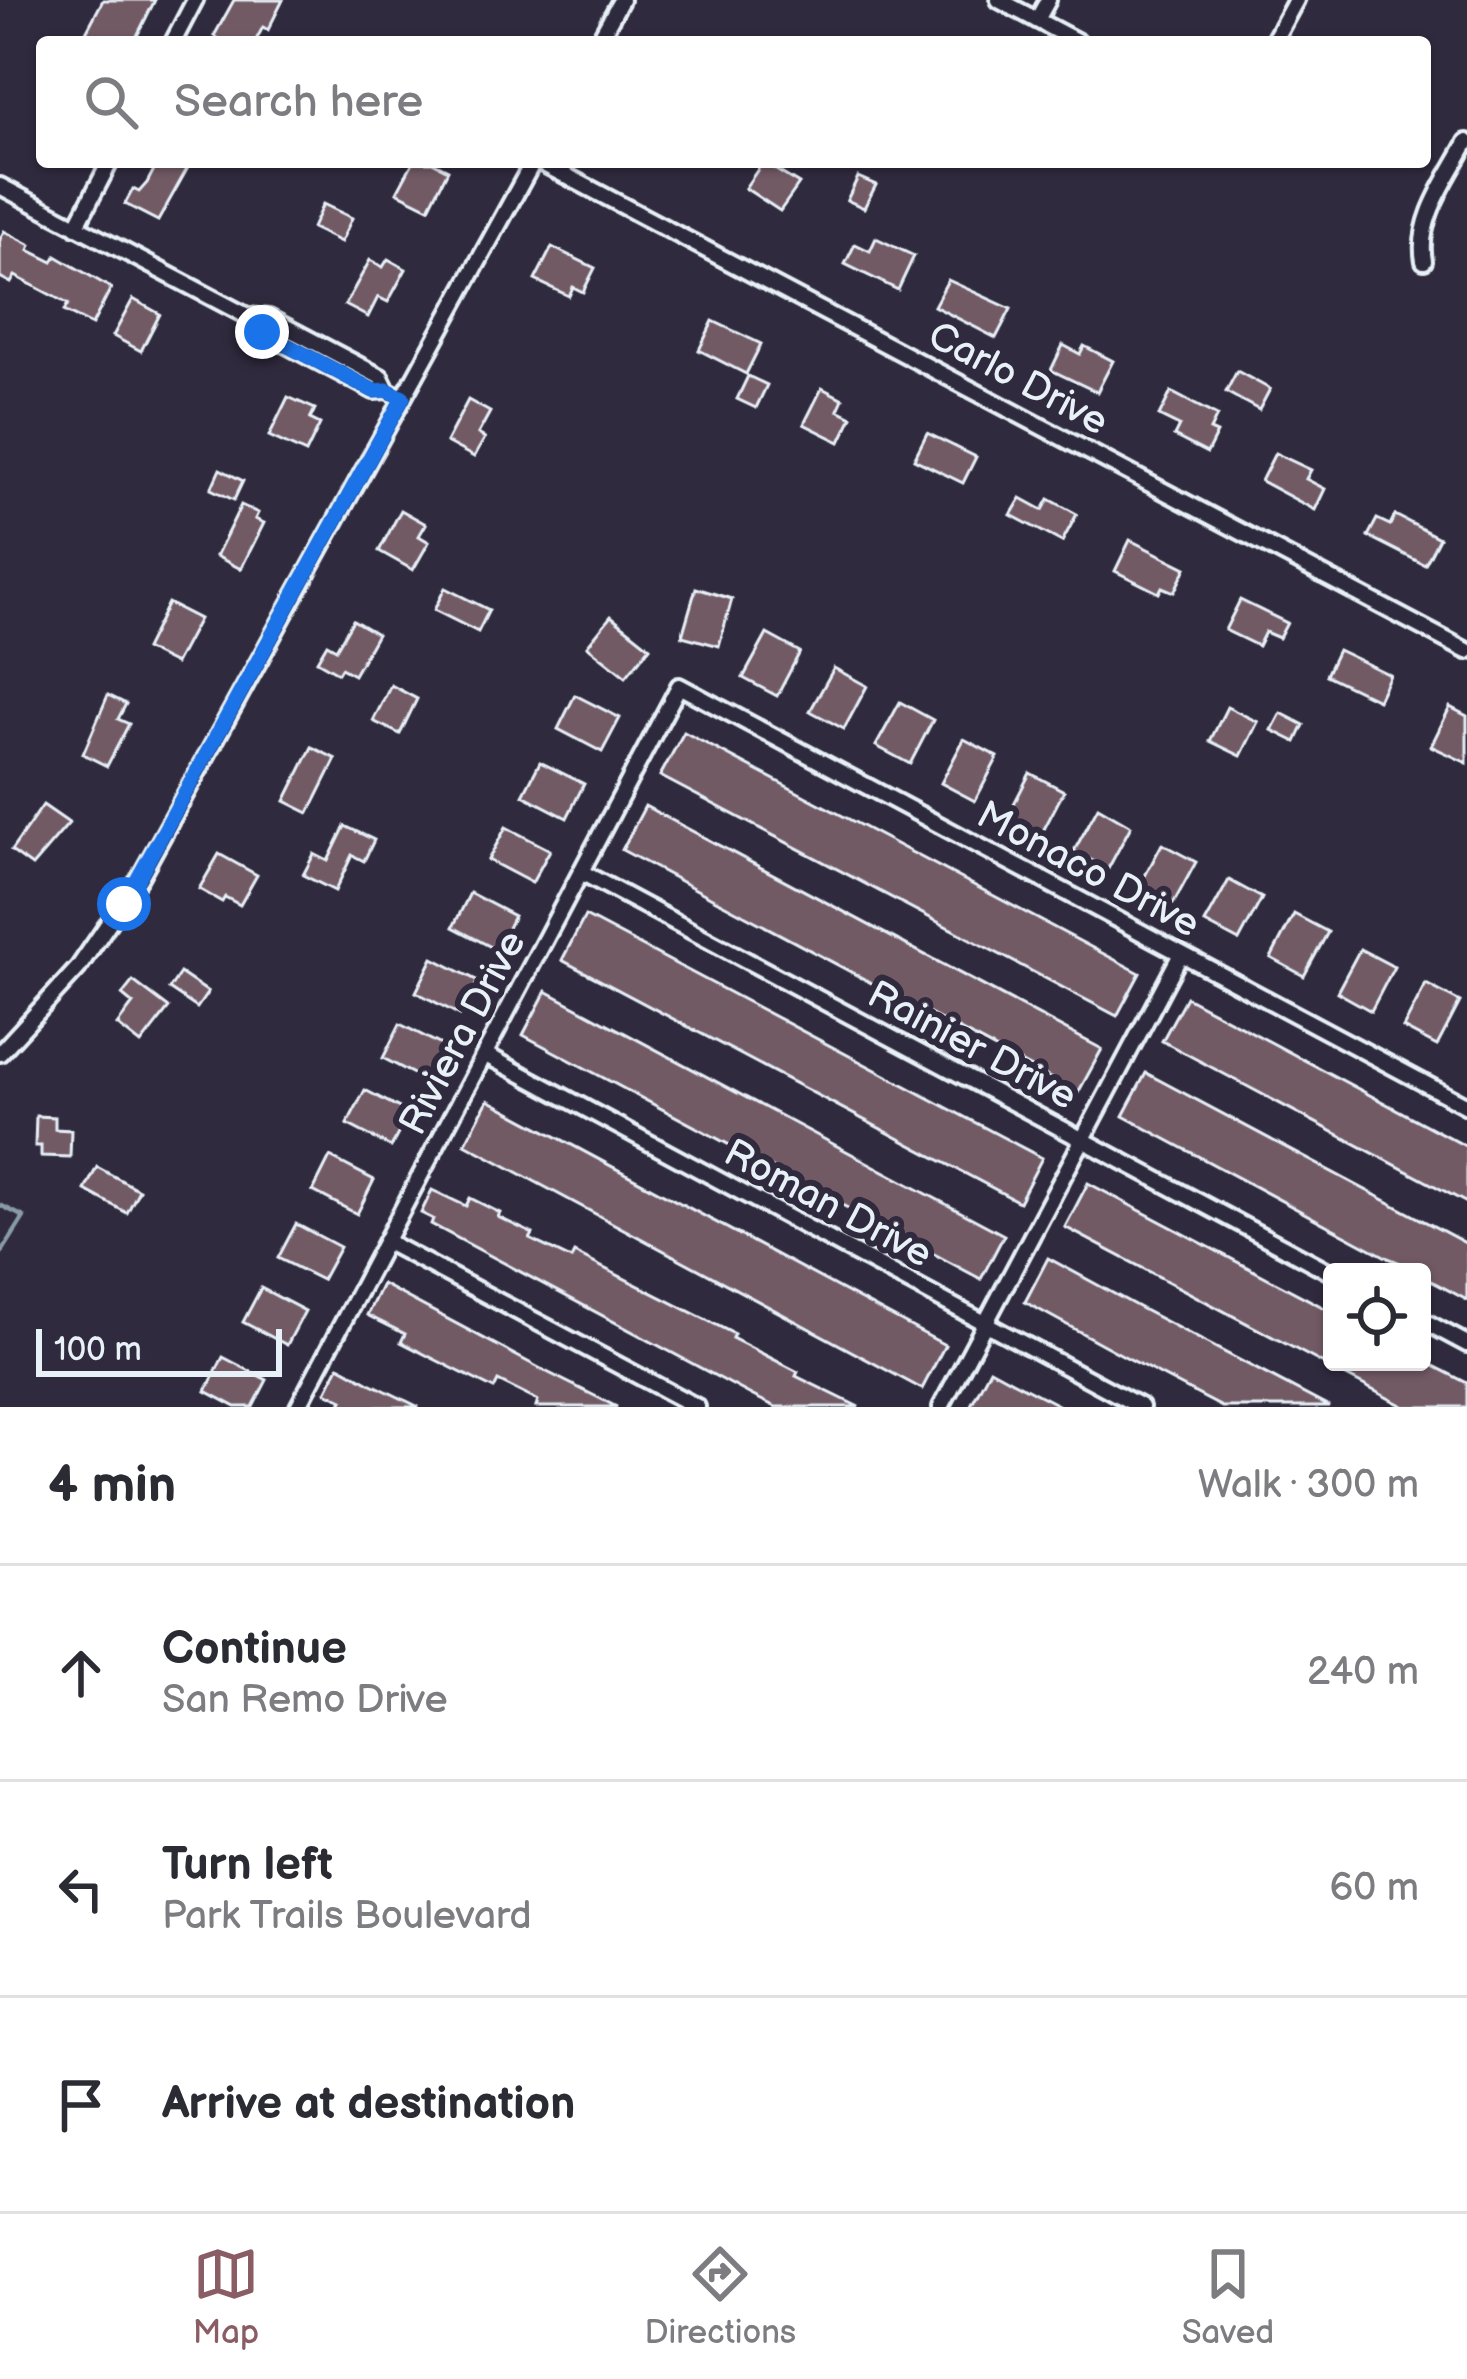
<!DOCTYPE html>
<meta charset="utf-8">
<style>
:root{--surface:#fff;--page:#f7f7f7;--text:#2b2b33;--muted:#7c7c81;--line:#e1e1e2;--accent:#8a5d65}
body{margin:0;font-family:"Balsamiq Sans",sans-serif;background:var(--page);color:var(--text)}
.controls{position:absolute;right:36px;bottom:36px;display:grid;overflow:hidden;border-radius:12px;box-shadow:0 3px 9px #0004}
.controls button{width:108px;height:108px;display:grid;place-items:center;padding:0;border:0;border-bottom:3px solid var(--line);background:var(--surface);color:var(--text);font:60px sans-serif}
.scale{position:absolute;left:36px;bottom:30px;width:246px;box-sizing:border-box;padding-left:12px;border:6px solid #e8f1f8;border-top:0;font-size:33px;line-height:42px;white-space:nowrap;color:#e8f1f8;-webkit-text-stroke:9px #2f2a3d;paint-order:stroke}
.stop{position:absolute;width:36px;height:36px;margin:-27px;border:9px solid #1a73e8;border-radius:50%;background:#fff}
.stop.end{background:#1a73e8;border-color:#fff;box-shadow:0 3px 12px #0008}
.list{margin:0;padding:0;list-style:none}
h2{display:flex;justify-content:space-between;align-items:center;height:156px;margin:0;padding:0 48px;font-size:51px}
h2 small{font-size:39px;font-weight:400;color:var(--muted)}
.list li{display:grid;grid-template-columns:78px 1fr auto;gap:36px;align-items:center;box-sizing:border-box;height:216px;padding:0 48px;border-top:3px solid var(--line)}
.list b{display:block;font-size:45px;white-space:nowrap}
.list p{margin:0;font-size:39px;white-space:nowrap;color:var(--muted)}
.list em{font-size:39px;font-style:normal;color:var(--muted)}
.icon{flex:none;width:66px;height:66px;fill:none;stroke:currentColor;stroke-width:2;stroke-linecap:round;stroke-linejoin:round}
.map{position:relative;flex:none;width:1467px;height:1407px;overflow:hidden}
.search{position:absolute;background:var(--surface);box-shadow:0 3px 9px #0004;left:36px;right:36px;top:36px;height:132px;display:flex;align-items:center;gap:30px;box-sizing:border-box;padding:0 42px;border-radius:12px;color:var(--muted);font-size:45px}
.sheet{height:804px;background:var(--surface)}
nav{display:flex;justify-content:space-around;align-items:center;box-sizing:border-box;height:168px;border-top:3px solid var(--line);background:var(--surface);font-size:33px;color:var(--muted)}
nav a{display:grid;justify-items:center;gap:6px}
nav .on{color:var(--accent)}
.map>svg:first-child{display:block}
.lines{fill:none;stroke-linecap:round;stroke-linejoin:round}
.stream{stroke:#899ba8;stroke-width:4.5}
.building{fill:#725a65;stroke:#e8f1f8;stroke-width:3}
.street-casing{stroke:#e8f1f8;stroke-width:22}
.street{stroke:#2f2a3d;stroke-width:14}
.route{stroke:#1a73e8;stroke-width:15}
.labels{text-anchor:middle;stroke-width:12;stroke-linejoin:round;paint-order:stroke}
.street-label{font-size:39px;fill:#e8f1f8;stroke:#2f2a3d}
</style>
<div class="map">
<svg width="1467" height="1407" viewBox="0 0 1467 1407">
<rect width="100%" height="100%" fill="#2f2a3d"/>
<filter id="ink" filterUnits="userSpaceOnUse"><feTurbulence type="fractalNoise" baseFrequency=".00833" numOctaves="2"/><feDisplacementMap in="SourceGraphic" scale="24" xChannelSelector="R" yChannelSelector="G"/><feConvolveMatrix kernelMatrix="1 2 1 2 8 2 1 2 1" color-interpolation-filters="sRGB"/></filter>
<g filter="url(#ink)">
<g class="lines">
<polyline class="stream" points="0,1205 24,1217 0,1255"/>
</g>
<g class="building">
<polygon points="103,0 155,0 134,42 105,42 86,32"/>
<polygon points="234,0 283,0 268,30 263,27 255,42 224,42 214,36"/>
<polygon points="158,162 191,162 158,221 125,204 133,189 139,192 147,183"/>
<polygon points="413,162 432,162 448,170 429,208 397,192"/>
<polygon points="763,162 799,184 780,211 745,188"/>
<polygon points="858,177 876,185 864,208 847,200"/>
<polygon points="323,204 352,218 341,242 312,228"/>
<polygon points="4,231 31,245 29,250 53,262 56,256 111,288 92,325 64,311 68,304 15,276 11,283 0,277 0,239"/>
<polygon points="876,238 914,256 898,290 845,264 855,244 870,251"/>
<polygon points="552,247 595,268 583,292 573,287 569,296 535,280"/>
<polygon points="388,259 406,269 388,302 378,297 368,317 345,305 370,260 383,267"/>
<polygon points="948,280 1011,309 996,338 934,306"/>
<polygon points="133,299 160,314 141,351 113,336"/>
<polygon points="713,321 761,344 746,374 699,350"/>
<polygon points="1063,345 1080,354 1084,346 1113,361 1097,392 1051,370"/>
<polygon points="1237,371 1270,389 1259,410 1226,392"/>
<polygon points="748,376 767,385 756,408 737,399"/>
<polygon points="822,388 843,399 838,410 852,417 840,442 804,424"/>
<polygon points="1171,392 1217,416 1210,430 1217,433 1207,453 1174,436 1179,426 1159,416"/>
<polygon points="288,397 315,409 310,419 320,424 306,453 269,436"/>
<polygon points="468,400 490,412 478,434 485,438 474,457 446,442"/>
<polygon points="927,433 976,457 963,483 914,459"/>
<polygon points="1275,453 1311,470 1306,479 1325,489 1315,510 1261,481"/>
<polygon points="220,469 243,481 234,500 211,489"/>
<polygon points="1021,498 1043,510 1049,499 1077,514 1062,542 1011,515"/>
<polygon points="241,505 258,513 255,519 264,523 241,569 216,556"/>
<polygon points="401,510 426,524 419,536 429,542 413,570 379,551"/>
<polygon points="1395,515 1439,538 1425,565 1368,536 1377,519 1390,525"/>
<polygon points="1130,540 1186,568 1174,592 1162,587 1159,593 1115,571"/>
<polygon points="445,588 489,610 478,632 434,610"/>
<polygon points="696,588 732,599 719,646 682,636"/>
<polygon points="1240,600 1287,623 1279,638 1265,632 1258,646 1225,630"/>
<polygon points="168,603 199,619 175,664 145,649"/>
<polygon points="611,616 650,647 626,677 587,646"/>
<polygon points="353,620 377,634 354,675 341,668 338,673 317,661 327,644 336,649"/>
<polygon points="767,634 800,652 777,696 743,678"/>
<polygon points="1338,650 1390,675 1378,700 1326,675"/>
<polygon points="834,668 867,686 844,729 810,711"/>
<polygon points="391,685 417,699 400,734 373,721"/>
<polygon points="108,695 126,704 118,719 129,724 107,766 83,754"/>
<polygon points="575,695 620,718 602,752 558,729"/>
<polygon points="900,702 933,720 910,764 876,746"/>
<polygon points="1227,707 1258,722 1241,756 1210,741"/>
<polygon points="1450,707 1467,716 1467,763 1431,746"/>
<polygon points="1281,713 1304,725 1296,742 1272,730"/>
<polygon points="684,732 1140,973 1117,1016 660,776"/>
<polygon points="964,739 998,757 975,801 941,783"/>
<polygon points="312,747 336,759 309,813 285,801"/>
<polygon points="540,762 584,784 567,818 523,795"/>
<polygon points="1030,773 1064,791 1041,835 1007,817"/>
<polygon points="43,805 69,823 32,866 11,851"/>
<polygon points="645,806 1102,1049 1078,1093 622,850"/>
<polygon points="1098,807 1131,826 1108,869 1074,851"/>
<polygon points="345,826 374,840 364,861 352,855 335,891 303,875 314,854 328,861"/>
<polygon points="506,827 550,850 532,883 488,860"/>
<polygon points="1162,844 1196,862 1172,906 1139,887"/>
<polygon points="219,854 257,875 240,905 225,897 222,902 199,889"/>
<polygon points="1229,880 1262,898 1239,941 1205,923"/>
<polygon points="470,893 514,916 497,950 453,927"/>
<polygon points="1294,914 1328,932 1304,976 1271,958"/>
<polygon points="585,916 1042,1158 1019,1202 562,960"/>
<polygon points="1360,949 1394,967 1371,1011 1337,992"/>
<polygon points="433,958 478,981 460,1015 416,992"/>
<polygon points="180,973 208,992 197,1008 169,989"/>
<polygon points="133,981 169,1008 141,1044 117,1025 133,1004 122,995"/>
<polygon points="1426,984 1460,1002 1437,1046 1403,1028"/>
<polygon points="546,991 1004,1235 981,1279 523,1035"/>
<polygon points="1186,997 1467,1147 1467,1203 1162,1041"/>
<polygon points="400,1024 445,1047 427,1081 383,1058"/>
<polygon points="1146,1073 1467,1244 1467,1300 1422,1276 1422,1272 1388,1258 1123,1116"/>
<polygon points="365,1090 409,1113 391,1147 347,1124"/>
<polygon points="488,1100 945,1345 922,1389 465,1144"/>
<polygon points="36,1116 55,1117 55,1129 71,1130 70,1157 41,1156 41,1146 35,1146"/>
<polygon points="330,1157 374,1180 357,1214 313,1191"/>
<polygon points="97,1167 139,1190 127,1213 85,1190"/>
<polygon points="1088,1183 1332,1312 1332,1362 1426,1362 1467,1383 1467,1407 1405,1407 1065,1227"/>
<polygon points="432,1190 466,1206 470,1198 500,1213 498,1217 533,1234 530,1239 571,1259 574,1253 734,1334 732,1338 798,1372 796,1376 859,1407 776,1407 753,1396 431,1224 433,1219 421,1213"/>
<polygon points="296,1224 340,1247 322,1280 278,1258"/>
<polygon points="1048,1258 1142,1309 1329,1407 1222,1407 1124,1356 1025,1302"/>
<polygon points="382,1284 543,1370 617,1407 536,1407 538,1401 498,1381 494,1389 434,1359 401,1342 405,1334 367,1315"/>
<polygon points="261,1288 305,1311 287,1345 243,1322"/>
<polygon points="223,1357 267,1380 253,1407 236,1407 206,1391"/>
<polygon points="339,1366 368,1382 419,1407 339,1407 343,1400 326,1392"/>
<polygon points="990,1369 1012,1381 1062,1407 970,1407"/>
</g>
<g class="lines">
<g class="street-casing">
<g id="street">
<polyline points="999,0 1078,42"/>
<polyline points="1037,20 1048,0"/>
<polyline points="173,42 195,0"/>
<polyline points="598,42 621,0"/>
<polyline points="1273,42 1296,0"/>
<polyline points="540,162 1467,651"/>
<polyline points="0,186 247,316 262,332 374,391 387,390 403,398"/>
<polyline points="76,227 110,162"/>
<path d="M 1424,261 C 1416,219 1448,178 1467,142"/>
<polyline points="247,316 269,318 381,377 387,390"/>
<polyline points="583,873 1332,1273"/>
<polyline points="0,1053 78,968 140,877 533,162"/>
<polyline points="486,1055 1141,1407"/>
<polyline points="387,1242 697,1407"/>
<polyline points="1422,1320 1467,1344"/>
<polyline points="298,1407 679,686 1467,1106"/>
<polyline points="941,1407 1181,954"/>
</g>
</g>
<use href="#street" class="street"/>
</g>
</g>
<g class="lines" filter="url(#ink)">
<polyline class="route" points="124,904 403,398 387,390 374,391 262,332"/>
</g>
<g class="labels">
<g class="street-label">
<text transform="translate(1019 377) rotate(28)" y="14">Carlo Drive</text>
<text transform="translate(1089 868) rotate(28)" y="14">Monaco Drive</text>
<text transform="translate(461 1032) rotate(-62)" y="14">Riviera Drive</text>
<text transform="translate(973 1044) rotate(28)" y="14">Rainier Drive</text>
<text transform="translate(829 1202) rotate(28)" y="14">Roman Drive</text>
</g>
</g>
</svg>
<div class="controls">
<button><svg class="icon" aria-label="locate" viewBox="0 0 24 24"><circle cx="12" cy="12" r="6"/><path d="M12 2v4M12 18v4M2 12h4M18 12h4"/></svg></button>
</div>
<div class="scale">100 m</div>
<div class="stop" style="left:124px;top:904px"></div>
<div class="stop end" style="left:262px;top:332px"></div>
<div class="search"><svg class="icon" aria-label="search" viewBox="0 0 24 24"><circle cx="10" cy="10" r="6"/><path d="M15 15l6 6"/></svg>Search here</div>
</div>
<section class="sheet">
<h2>4 min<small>Walk · 300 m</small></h2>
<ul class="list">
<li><svg class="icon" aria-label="ahead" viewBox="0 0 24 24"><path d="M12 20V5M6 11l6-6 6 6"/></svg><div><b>Continue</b><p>San Remo Drive</p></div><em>240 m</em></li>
<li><svg class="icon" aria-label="left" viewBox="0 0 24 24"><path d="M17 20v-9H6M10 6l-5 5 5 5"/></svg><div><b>Turn left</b><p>Park Trails Boulevard</p></div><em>60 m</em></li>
<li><svg class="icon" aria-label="arrive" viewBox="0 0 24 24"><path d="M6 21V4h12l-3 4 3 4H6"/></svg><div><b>Arrive at destination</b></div></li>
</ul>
</section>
<nav>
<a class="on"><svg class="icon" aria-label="map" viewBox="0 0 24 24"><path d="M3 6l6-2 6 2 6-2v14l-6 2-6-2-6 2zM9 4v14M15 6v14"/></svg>Map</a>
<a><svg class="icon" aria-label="directions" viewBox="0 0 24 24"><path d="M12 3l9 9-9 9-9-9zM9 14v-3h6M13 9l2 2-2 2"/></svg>Directions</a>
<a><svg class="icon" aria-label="saved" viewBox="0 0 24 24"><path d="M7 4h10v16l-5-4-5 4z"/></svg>Saved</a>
</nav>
